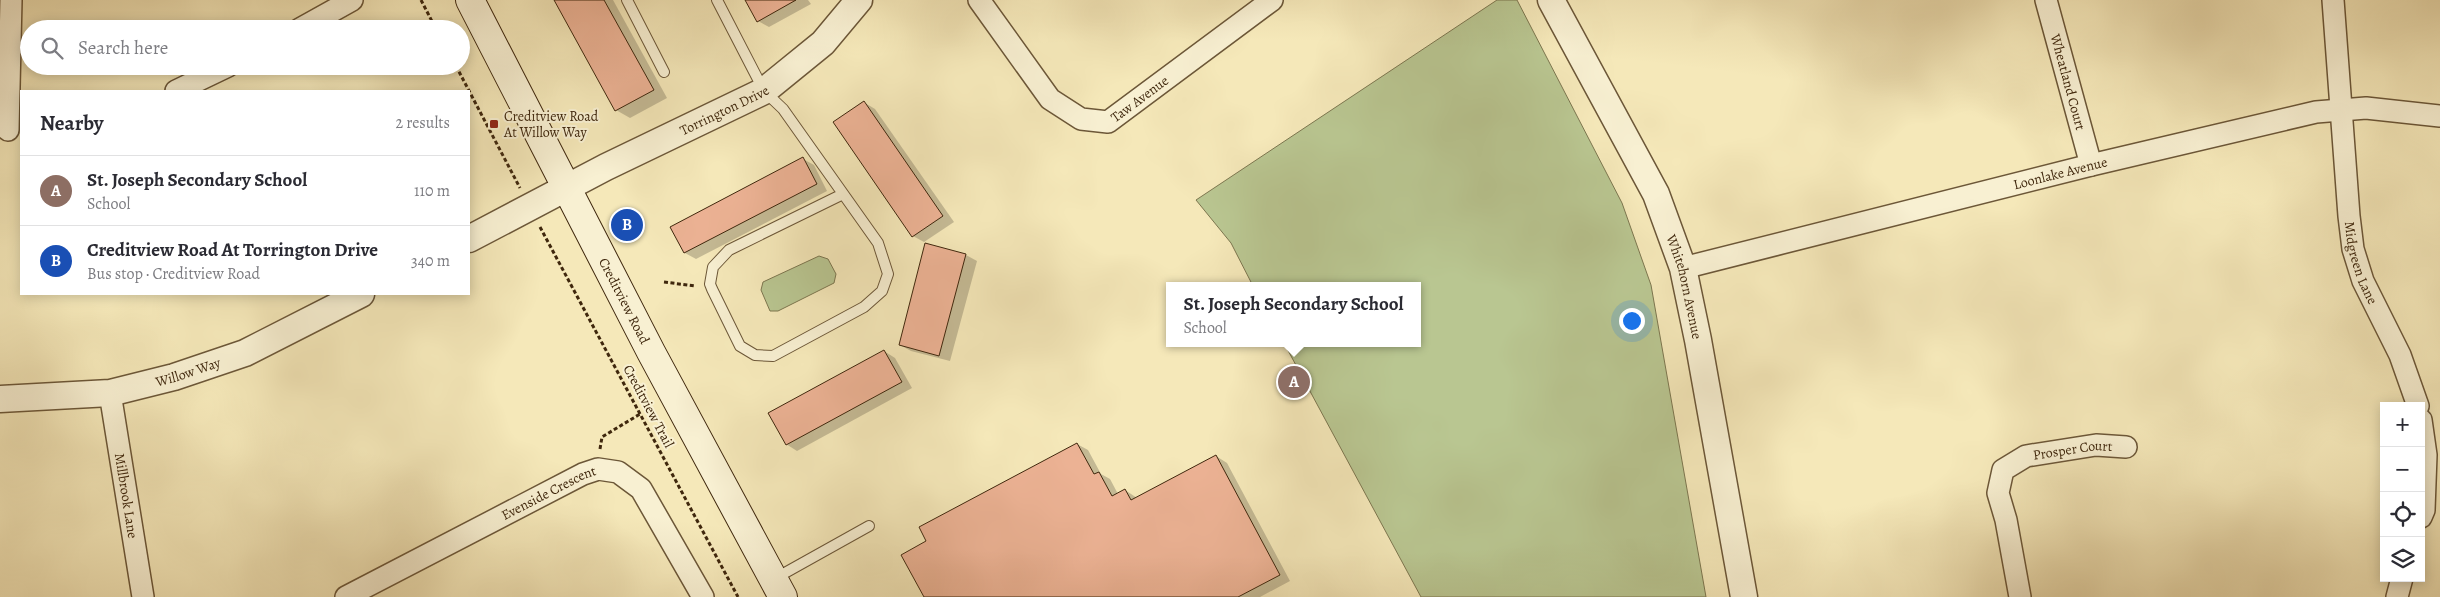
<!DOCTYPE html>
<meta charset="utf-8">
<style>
:root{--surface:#fff;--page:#f7f7f7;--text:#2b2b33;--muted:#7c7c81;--line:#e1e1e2;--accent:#8f2418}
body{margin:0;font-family:Alegreya,serif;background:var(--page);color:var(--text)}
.controls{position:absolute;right:15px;bottom:15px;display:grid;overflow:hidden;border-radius:0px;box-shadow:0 2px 12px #0003}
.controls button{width:45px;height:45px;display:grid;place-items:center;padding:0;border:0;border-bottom:1px solid var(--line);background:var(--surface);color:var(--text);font:25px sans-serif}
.you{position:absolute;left:1631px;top:320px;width:18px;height:18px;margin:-12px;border:4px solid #fff;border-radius:50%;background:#1a73e8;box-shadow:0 0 0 8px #1a73e833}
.badge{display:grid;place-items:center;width:32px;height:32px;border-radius:50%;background:var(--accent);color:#fff;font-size:16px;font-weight:700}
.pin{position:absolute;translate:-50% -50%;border:2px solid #fff;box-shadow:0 1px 5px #0006}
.popup{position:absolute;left:1166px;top:282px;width:255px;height:65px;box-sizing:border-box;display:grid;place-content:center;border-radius:0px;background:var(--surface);filter:drop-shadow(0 1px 4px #0005);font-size:16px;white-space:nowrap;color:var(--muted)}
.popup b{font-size:19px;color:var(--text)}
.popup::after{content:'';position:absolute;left:50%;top:100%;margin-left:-10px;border:10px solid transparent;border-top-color:var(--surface)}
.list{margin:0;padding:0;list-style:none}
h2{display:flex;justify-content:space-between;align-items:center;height:65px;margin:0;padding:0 20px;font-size:21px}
h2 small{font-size:16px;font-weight:400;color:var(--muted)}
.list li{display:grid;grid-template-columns:32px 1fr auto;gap:15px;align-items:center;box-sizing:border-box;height:70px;padding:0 20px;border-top:1px solid var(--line)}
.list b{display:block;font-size:19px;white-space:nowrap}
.list p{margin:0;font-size:16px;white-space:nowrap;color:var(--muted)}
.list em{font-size:16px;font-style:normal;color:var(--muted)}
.icon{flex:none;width:28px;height:28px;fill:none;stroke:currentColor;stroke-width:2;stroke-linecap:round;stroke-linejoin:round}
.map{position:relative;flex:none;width:2440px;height:597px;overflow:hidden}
.search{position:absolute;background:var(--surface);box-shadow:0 2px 12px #0003;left:20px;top:20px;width:450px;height:55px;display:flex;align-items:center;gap:12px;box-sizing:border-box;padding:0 18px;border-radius:28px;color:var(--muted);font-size:19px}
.panel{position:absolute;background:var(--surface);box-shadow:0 2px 12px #0003;left:20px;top:90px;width:450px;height:205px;border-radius:0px}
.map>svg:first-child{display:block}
.green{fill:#b9c691;stroke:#7c764f}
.shadow{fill:#0003}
.building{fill:#ecb294;stroke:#3f270d}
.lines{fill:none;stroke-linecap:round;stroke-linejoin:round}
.service-casing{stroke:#6c5738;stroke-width:12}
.minor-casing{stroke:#6c5738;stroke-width:24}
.tertiary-casing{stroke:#6c5738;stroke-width:29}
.secondary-casing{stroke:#3f270d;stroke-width:30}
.path{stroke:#3f270d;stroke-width:3;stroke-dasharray:4 2.5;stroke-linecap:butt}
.service{stroke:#f8f0d2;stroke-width:10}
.minor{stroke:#f8f0d2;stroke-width:21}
.tertiary{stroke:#f8f0d2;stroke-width:26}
.secondary{stroke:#f8f0d2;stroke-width:28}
.poi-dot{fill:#8f2418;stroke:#f8f0d2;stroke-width:2}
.labels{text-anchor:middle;stroke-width:4;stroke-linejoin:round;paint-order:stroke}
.street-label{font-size:14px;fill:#3f270d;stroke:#f8f0d2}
.poi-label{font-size:14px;fill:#3f270d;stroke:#f8f0d2;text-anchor:start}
</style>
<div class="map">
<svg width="2440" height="597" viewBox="0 0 2440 597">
<rect width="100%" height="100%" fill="#f5e8b9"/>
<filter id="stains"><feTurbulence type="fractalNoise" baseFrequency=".004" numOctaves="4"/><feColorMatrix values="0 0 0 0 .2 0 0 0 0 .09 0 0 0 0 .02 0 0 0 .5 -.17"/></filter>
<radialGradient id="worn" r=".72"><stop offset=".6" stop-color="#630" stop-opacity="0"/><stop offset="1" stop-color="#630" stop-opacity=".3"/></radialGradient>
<g class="green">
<polygon points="1497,0 1517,0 1622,203 1651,285 1706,597 1421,597 1284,343 1418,343 1418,286 1253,286 1231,243 1196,200"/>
<polygon points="819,256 828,259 836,274 834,283 778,311 770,311 761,290 763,282"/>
</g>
<g class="shadow">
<polygon points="555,0 613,0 667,98 630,118 616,110"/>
<polygon points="746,0 808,0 811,4 769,27 758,21"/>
<polygon points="865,103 875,109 954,222 924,242 913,236"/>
<polygon points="803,159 814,165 827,191 696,259 685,253 671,227"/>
<polygon points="966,255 977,261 950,361 911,351 900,345"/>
<polygon points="884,351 895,358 912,388 797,451 786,444"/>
<polygon points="1077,444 1088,450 1101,474 1110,479 1118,494 1125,490 1137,498 1216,456 1227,463 1290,581 1260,597 925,597 928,542"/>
</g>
<g class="building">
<polygon points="554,0 604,0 654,90 615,111"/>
<polygon points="745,0 796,0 757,22"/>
<polygon points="864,101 943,216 912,237 833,122"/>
<polygon points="803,157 817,184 684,253 670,227"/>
<polygon points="925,243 966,254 939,356 899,345"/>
<polygon points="884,350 902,382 786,445 768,413"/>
<polygon points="1077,443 1094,474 1099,472 1112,496 1125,489 1131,500 1216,455 1280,575 1238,597 924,597 901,555 926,541 919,527"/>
</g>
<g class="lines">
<g class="service-casing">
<g id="service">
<polyline points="627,0 664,72"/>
<polyline points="717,0 764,91 783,109 878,243 888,274 882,291 864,307 773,356 755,355 740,346 712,289 710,284 713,267 729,250 843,194"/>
<polyline points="774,579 869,526"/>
</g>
</g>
<g class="minor-casing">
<g id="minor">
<path id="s1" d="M 979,0 L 1050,99 L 1081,119 L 1108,122 L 1272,0"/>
<path id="s2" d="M 2046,0 L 2091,165"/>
<path id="s3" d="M 2333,0 L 2349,216 L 2353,249 L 2363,281 L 2400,355 L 2418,406"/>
<polyline points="300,29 352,0"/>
<polyline points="176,91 228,66"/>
<polyline points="8,130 11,0"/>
<path id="s4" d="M 1683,268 L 2091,165 L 2316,112 L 2366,108 L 2440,116"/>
<path id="s5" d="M 110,393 L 143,597"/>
<polyline points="2421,420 2426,455 2424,510 2421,517"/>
<path id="s6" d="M 346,597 L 583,474 L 598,469 L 618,472 L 641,489 L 703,597"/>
<path id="s7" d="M 2020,597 L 2006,520 L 1998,493 L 2003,470 L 2026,456 L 2096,445 L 2126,447"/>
<polyline points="2397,597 2402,578"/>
</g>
</g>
<g class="tertiary-casing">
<g id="tertiary">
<path id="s8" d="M 1551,0 L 1656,194 L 1683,268 L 1698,340 L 1744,597"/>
<path id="s9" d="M 469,239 L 606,167 L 764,91 L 823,43 L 859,0"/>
<path id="s10" d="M 0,399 L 110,393 L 174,377 L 245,353 L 361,294"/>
</g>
</g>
<g class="secondary-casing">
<g id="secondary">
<path id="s11" d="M 470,0 L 651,352 L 783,597"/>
</g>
</g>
<g class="path">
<polyline points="421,0 436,29"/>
<polyline points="456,66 520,188"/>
<polyline points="540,227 738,597"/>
<polyline points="664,282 695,286"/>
<polyline points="600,449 602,437 640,414"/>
</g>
<use href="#service" class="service"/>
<use href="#minor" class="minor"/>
<use href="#tertiary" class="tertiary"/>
<use href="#secondary" class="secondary"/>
</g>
<rect class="poi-dot" x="489" y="119" width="10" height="10" rx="2.5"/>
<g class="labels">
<g class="street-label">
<text dy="5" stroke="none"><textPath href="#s2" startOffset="85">Wheatland Court</textPath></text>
<text dy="5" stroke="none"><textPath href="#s1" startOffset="225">Taw Avenue</textPath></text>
<text dy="5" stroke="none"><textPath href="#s9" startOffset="286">Torrington Drive</textPath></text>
<text dy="5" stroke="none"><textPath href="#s4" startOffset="389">Loonlake Avenue</textPath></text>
<text dy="5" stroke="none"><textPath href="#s3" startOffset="265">Midgreen Lane</textPath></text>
<text dy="5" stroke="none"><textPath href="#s8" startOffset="318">Whitehorn Avenue</textPath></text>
<text dy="5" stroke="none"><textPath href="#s11" startOffset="338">Creditview Road</textPath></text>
<text dy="5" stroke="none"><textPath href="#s10" startOffset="191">Willow Way</textPath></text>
<text transform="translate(649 406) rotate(62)" y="5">Creditview Trail</text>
<text dy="5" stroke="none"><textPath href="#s7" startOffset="204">Prosper Court</textPath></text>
<text dy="5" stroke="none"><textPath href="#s6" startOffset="228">Evenside Crescent</textPath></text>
<text dy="5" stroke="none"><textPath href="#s5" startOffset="104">Millbrook Lane</textPath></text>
</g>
<g class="poi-label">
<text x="504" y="121">Creditview Road<tspan x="504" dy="16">At Willow Way</tspan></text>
</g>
</g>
<rect width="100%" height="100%" filter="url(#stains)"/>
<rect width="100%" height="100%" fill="url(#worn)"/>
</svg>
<div class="controls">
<button>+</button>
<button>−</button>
<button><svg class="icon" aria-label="locate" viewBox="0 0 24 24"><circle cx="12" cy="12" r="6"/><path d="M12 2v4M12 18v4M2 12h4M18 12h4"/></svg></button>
<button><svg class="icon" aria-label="layers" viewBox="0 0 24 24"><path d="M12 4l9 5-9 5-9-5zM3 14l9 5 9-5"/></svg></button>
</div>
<div class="you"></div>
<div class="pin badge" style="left:1294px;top:382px;background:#8d6e63">A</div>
<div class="popup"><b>St. Joseph Secondary School</b>School</div>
<div class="pin badge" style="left:627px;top:225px;background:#1a4fb4">B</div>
<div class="search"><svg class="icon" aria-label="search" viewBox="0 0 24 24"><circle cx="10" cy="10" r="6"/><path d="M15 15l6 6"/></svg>Search here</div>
<section class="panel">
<h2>Nearby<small>2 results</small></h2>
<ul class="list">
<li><span class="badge" style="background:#8d6e63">A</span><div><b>St. Joseph Secondary School</b><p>School</p></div><em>110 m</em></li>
<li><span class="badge" style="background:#1a4fb4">B</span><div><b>Creditview Road At Torrington Drive</b><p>Bus stop · Creditview Road</p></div><em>340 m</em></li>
</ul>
</section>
</div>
